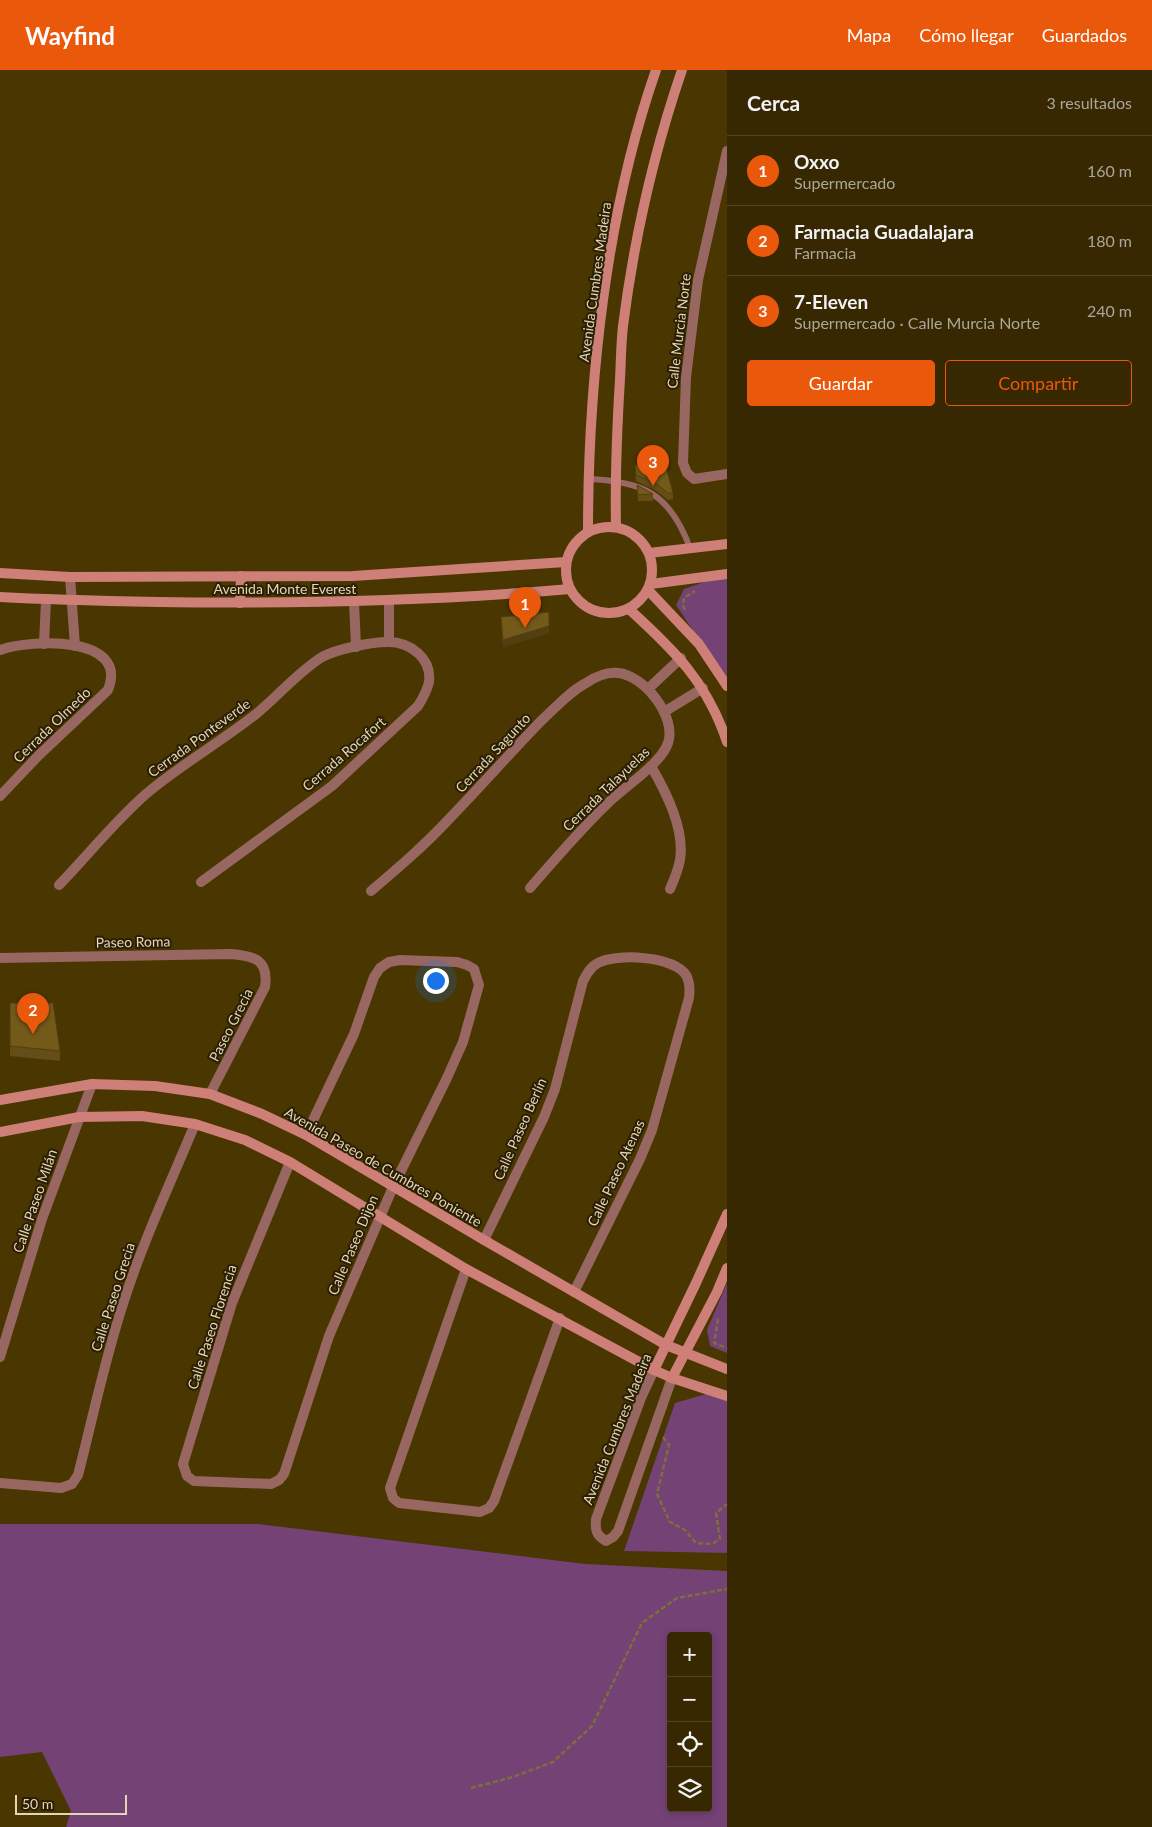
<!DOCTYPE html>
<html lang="es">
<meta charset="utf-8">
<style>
:root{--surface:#372801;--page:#3e300b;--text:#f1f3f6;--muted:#aaa699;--line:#514423;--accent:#ea580c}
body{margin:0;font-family:Lato,sans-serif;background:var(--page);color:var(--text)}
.controls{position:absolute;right:15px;bottom:15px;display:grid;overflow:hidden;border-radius:5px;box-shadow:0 2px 8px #0003}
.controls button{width:45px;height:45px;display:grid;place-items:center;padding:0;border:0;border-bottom:1px solid var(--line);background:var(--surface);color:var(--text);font:25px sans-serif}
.scale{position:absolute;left:15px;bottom:12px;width:112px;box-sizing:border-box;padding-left:5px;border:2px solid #e4d5b7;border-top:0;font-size:14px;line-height:18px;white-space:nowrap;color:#e4d5b7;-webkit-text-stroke:4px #2a1e04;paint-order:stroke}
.you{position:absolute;left:435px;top:910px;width:18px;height:18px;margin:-12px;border:4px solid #fff;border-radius:50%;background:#1a73e8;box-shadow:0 0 0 8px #1a73e833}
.badge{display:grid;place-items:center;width:32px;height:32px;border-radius:50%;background:var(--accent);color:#fff;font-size:16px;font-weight:700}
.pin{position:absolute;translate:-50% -41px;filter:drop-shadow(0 1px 2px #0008)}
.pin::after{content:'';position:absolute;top:26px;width:18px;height:15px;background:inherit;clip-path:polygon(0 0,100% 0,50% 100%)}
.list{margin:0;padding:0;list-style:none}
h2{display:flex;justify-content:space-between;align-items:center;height:65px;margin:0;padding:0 20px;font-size:21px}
h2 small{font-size:16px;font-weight:400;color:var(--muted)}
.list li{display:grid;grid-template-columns:32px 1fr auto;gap:15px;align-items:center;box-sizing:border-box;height:70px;padding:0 20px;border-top:1px solid var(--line)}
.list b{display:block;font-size:19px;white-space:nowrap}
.list p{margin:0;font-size:16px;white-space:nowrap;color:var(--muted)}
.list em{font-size:16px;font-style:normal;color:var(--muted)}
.actions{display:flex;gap:10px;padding:15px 20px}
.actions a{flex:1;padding:11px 0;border:1px solid var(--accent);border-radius:5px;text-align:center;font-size:18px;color:var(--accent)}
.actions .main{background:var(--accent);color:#fff}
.icon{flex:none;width:28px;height:28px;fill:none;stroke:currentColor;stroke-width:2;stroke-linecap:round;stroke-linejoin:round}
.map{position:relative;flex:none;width:727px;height:1757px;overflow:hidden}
header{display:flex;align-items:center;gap:30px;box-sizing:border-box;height:70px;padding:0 25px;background:var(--accent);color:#fff}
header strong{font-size:24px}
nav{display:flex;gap:28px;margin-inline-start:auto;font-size:18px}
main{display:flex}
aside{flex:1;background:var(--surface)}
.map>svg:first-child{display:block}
.green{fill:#744275;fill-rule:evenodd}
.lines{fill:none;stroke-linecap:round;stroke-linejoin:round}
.path{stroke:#7f6d40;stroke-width:2.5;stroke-dasharray:5 2.5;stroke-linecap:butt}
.lane{stroke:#996762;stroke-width:6}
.street{stroke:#996762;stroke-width:10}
.secondary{stroke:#ce7f78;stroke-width:10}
.wall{fill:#644d16}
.shaded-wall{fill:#513f12}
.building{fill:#745a19;stroke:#513f12}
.labels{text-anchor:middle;stroke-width:4;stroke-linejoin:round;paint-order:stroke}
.street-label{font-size:14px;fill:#e4d5b7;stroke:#2a1e04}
</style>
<header>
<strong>Wayfind</strong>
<nav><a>Mapa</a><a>Cómo llegar</a><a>Guardados</a></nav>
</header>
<main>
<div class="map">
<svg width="727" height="1757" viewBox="0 0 727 1757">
<rect width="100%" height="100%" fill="#493601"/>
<g class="green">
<polygon points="727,507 727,612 676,535 684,519 713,509"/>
<polygon points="727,1213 727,1283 710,1276 707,1260"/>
<polygon points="713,1322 727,1325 727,1483 624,1481 675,1333"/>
<path d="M 0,1454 L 258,1454 L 585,1494 L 727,1501 L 727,1757 L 66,1757 L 71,1741 L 42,1682 L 0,1687 ZM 671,1566 L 708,1566 L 708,1738 L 671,1738 Z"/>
</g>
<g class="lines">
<g class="path">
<polyline points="685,540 683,536 684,528 695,521"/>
<polyline points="718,1249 714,1273 727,1278"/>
<polyline points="663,1367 669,1375 657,1424 670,1452 685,1460 696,1473 712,1474 720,1469 716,1443 727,1434"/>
<polyline points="471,1718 513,1707 553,1692 592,1656 642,1553 677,1528 727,1519"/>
</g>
<path class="lane" d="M 588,409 C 644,411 670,424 690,478"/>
<g class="street">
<polyline points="727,81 698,210 686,307 683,393 687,403 694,409 727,404"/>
<polyline points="70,507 75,576"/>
<polyline points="389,531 389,572"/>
<polyline points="354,532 356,577"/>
<polyline points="44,574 46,530"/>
<path d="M 0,580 C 30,569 130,565 108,620 L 39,685 L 0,726"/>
<polyline points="649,618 681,588"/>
<polyline points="664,642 703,618"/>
<path d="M 651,696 C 666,722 685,759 680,790 C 678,800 674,810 670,819"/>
<path d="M 59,815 C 88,785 115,751 146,724 C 180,695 221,672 256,644 C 278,626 298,602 322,587 C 337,579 371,572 388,572 C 410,572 432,588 429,612 C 427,621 423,628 418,636 L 332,716 L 201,812"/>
<path d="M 371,821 C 398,798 425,775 449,749 C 480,717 509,684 540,652 C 554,639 569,622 586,613 C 595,607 607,602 618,603 C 644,605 677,647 668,673 C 661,694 624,717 607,734 C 580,760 555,789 530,818"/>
<path d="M 0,888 L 231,884 C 255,886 269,890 265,917 L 210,1024"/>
<polyline points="290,1092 232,1233 183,1394 187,1406 194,1411 271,1414 279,1410 284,1404 329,1266 393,1117 446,1010 463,972 479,915 474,899 467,895 457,892 400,890 389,892 380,898 374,907 354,964 306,1065"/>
<path d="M 484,1170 L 544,1047 L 555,1019 L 583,911 C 587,904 590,897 598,893 C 616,883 674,886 686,905 C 690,912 690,920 689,928 L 652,1060 L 640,1089 L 574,1222"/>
<polyline points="466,1199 390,1418 393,1428 399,1433 480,1442 489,1438 494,1431 560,1248"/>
<polyline points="0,1287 42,1149 92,1014"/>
<path d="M 654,1300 L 641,1328 L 596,1449 C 595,1460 596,1465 606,1471 L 613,1467 L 618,1461 L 672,1308"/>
<path d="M 0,1413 L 61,1418 L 72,1414 L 78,1405 C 93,1347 105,1288 124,1231 C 143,1171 171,1112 195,1054"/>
</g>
<g class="secondary">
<circle cx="609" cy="500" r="43"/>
<path d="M 616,457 C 615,408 617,358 620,309 C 621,291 621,273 623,256 C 634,169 654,82 682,0"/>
<path d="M 588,462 C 588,311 606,143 656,0"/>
<polyline points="649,483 727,474"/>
<polyline points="0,503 70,507 353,506 566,492"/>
<polyline points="651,514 727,504"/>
<polyline points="648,520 699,574 727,616"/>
<path d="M 0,527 C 53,530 106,531 159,532 C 296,534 433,531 570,519"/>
<polyline points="240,533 241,506"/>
<path d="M 629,539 C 675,581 707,612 727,672"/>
<polyline points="0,1030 92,1014 155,1016 210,1024 262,1044 306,1065 484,1170 666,1275 727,1299"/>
<polyline points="0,1062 79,1047 142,1046 195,1054 245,1070 290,1092 466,1199 654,1300 672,1308 727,1326"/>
<polyline points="654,1300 696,1213 727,1144"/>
<polyline points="672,1308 717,1222 727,1198"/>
</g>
</g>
<g class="wall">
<polygon points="635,395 673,423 673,429 668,430 655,420 636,411"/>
<polygon points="637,415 653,424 653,431 638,431"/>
<polygon points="501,547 549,563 503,577"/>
<polygon points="10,933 60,981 60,991 10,986"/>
</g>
<polygon class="shaded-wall" points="549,556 549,563 503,577 503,570"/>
<g class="building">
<polygon points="665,393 673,423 668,423 655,413 636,405 635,395"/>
<polygon points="637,415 653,424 638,425"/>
<polygon points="549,542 549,556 503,570 501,547"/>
<polygon points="10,933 53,933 60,981 10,976"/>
</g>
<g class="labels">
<g class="street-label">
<text transform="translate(595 212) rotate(-82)" y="5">Avenida Cumbres Madeira</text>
<text transform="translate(679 261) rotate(-83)" y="5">Calle Murcia Norte</text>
<text x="285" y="524">Avenida Monte Everest</text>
<text transform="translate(52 655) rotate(-44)" y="5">Cerrada Olmedo</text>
<text transform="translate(199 668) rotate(-36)" y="5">Cerrada Ponteverde</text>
<text transform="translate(493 683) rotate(-47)" y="5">Cerrada Sagunto</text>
<text transform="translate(344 684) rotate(-41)" y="5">Cerrada Rocafort</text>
<text transform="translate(606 719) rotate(-44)" y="5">Cerrada Talayuelas</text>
<text transform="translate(133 872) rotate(-1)" y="5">Paseo Roma</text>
<text transform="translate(231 955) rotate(-63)" y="5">Paseo Grecia</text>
<text transform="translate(520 1059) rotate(-66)" y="5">Calle Paseo Berlín</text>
<text transform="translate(383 1097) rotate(30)" y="5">Avenida Paseo de Cumbres Poniente</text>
<text transform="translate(616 1103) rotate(-65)" y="5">Calle Paseo Atenas</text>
<text transform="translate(35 1131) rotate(-71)" y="5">Calle Paseo Milán</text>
<text transform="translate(353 1175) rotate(-67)" y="5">Calle Paseo Dijon</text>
<text transform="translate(113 1227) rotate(-72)" y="5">Calle Paseo Grecia</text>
<text transform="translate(212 1257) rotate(-72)" y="5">Calle Paseo Florencia</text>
<text transform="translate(617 1359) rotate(-68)" y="5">Avenida Cumbres Madeira</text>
</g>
</g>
</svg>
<div class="controls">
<button>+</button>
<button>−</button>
<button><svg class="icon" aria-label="locate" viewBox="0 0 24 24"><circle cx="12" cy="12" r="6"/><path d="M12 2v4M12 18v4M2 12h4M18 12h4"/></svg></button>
<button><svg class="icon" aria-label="layers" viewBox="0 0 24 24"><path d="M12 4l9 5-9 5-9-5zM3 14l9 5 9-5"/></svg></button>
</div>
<div class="scale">50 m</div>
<div class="you"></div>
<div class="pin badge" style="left:525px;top:558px">1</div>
<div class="pin badge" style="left:33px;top:964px">2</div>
<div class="pin badge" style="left:653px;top:416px">3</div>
</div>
<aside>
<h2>Cerca<small>3 resultados</small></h2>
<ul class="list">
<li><span class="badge">1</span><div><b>Oxxo</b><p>Supermercado</p></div><em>160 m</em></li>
<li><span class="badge">2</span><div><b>Farmacia Guadalajara</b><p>Farmacia</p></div><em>180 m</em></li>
<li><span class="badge">3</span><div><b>7-Eleven</b><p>Supermercado · Calle Murcia Norte</p></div><em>240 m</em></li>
</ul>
<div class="actions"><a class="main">Guardar</a><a>Compartir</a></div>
</aside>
</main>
